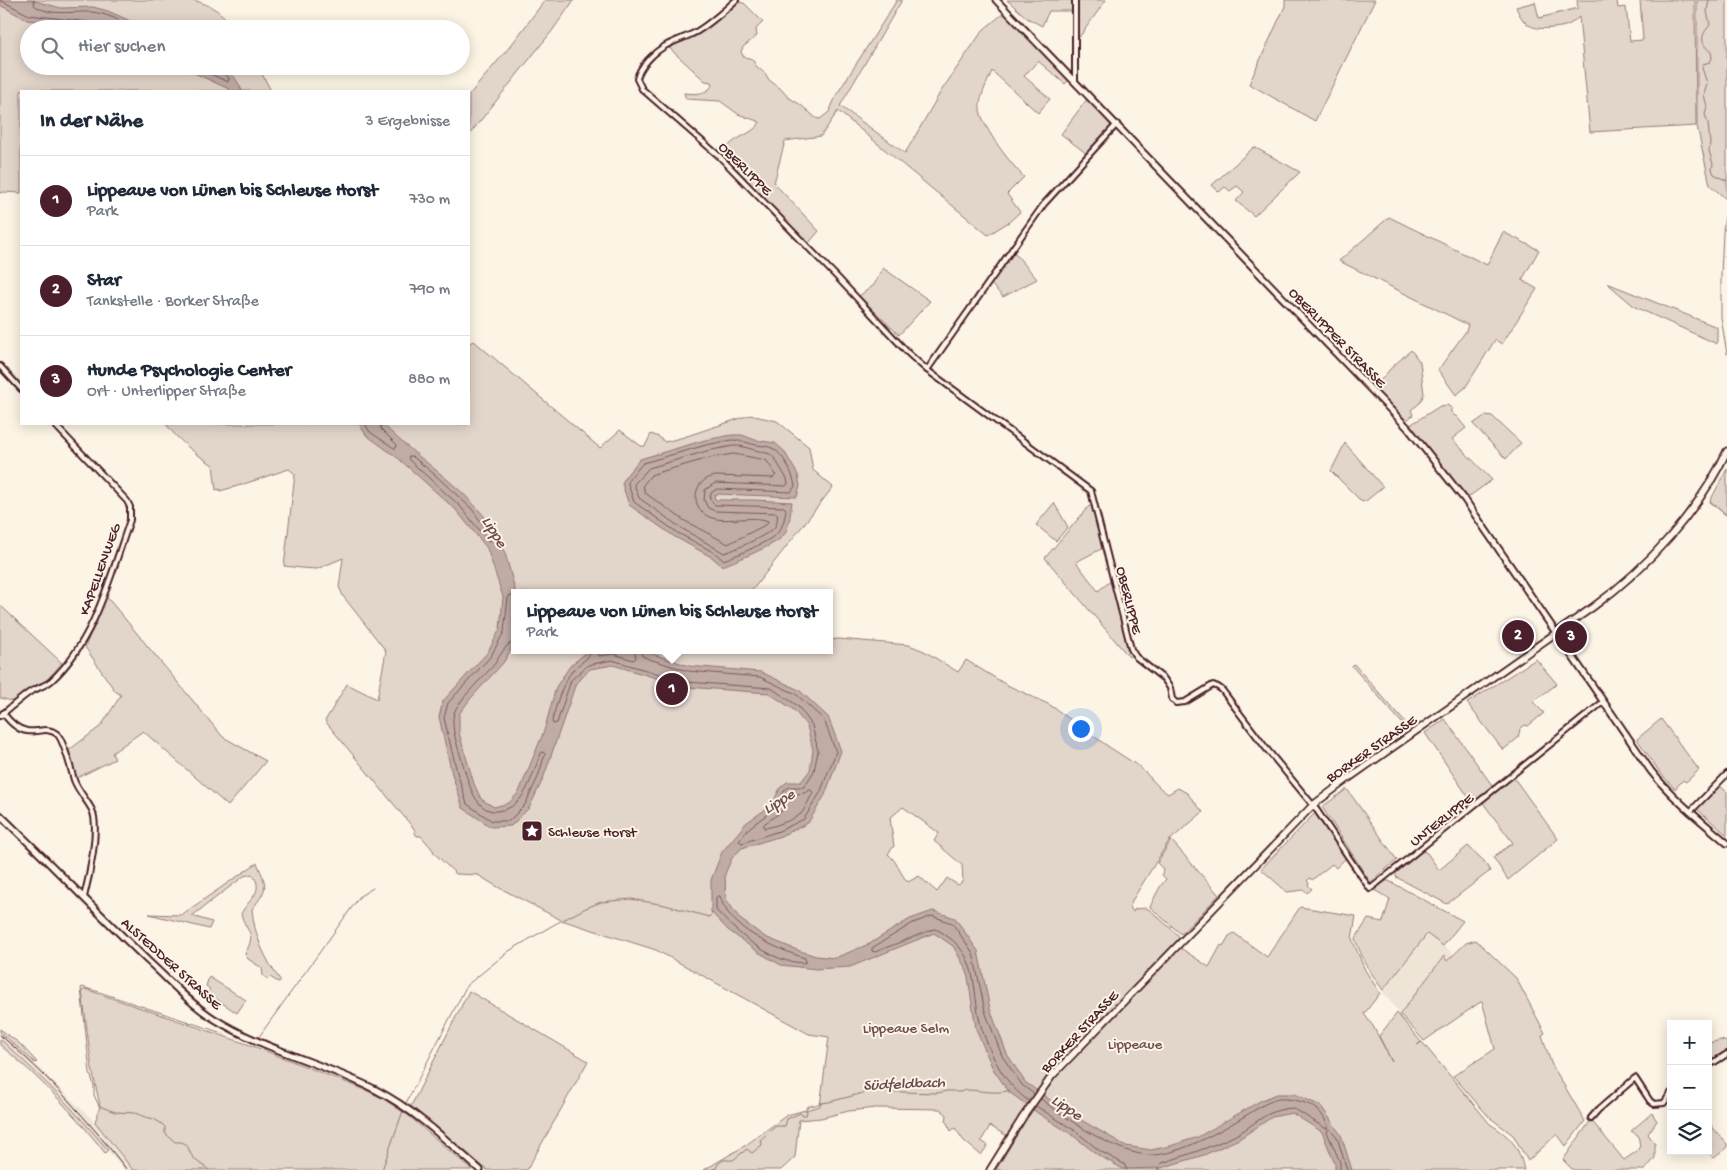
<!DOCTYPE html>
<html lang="de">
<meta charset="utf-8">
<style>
:root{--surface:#fff;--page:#f6f6f7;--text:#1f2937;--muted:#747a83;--line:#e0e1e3;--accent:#4a1f2b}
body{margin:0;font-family:"Gochi Hand",sans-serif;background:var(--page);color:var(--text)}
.controls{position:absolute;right:15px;bottom:15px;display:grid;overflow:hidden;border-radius:0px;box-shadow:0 2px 12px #0003}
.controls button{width:45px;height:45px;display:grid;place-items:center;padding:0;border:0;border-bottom:1px solid var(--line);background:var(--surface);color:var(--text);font:25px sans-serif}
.you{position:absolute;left:1080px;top:728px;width:18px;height:18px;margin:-12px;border:4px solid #fff;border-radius:50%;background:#1a73e8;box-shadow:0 0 0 8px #1a73e833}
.badge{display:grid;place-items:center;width:32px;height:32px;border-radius:50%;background:var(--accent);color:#fff;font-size:16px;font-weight:700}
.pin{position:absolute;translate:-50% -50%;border:2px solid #fff;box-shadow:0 1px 5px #0006}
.popup{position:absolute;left:511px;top:589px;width:322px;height:65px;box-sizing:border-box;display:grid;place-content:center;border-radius:0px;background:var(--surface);filter:drop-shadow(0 1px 4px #0005);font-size:16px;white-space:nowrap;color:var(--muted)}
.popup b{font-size:19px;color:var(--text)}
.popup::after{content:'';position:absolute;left:50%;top:100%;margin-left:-10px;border:10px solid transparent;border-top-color:var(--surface)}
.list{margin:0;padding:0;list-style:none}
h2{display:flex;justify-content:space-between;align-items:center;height:65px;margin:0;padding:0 20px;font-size:21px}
h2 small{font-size:16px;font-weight:400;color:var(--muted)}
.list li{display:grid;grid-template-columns:32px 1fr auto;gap:15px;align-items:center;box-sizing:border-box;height:90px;padding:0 20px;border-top:1px solid var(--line)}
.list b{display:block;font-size:19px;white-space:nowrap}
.list p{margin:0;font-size:16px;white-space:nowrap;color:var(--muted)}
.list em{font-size:16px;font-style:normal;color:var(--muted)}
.icon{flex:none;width:28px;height:28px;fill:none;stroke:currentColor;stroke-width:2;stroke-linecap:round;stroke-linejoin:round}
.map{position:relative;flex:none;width:1727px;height:1170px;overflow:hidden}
.search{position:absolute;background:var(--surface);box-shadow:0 2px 12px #0003;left:20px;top:20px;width:450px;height:55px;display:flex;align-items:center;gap:12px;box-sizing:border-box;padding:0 18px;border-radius:28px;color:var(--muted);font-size:19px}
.panel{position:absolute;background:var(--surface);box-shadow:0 2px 12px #0003;left:20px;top:90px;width:450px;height:335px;border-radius:0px}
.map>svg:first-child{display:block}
.built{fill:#eee5d7}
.green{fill:#e2d5ca;stroke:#967a7a;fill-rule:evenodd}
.water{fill:#c0aca5;stroke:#917474}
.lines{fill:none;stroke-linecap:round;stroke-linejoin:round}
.shore{stroke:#79575c;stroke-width:1}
.stream{stroke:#917474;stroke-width:1}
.minor-casing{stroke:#4a1f2b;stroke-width:8}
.tertiary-casing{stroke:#4a1f2b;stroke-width:9}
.secondary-casing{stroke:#4a1f2b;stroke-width:9}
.minor{stroke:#fcf5e5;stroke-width:4}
.tertiary{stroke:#fcf5e5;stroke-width:5}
.secondary{stroke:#fcf5e5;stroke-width:5.5}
.rail{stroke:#4a1f2b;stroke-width:1}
.labels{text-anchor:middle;stroke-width:4;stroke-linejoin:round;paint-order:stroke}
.street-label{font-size:15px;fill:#4a1f2b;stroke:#fcf5e5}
.poi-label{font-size:15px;fill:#4a1f2b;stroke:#fcf5e5;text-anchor:start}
.park-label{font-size:15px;fill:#704c53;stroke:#fcf5e5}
.water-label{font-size:16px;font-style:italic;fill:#6d4950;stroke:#fcf5e5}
</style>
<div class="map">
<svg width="1727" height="1170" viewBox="0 0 1727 1170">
<rect width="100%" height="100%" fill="#fcf5e5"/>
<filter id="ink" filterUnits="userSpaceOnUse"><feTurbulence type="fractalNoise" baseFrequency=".02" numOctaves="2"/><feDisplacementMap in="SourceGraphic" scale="10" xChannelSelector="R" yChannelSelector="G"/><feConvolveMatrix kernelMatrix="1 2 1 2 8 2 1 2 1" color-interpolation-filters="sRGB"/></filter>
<g filter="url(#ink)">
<g class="built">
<polygon points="1527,626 1537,641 1517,654 1507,639"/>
<polygon points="1427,933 1454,954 1447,961 1443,957 1400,1014 1382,991"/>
<polygon points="0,1032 35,1064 95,1122 133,1170 124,1170 85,1123 44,1079 0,1039"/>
</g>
<g class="green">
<path d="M 0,0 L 193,0 C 214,6 221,12 235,29 L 29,29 L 29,66 L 258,66 L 271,91 L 21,91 L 21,193 L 4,192 L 0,193 Z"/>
<polygon points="545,0 574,0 552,31 469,135 469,95 512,44"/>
<path d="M 897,0 L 902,0 L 840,106 L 905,153 L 910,145 L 941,91 L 983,30 L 1005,12 L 1069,80 L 1065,84 L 1038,61 L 1024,76 L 1050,99 L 1038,113 L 992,71 C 988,81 981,94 980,104 C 977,122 1011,164 1024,177 L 1007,194 L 1020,212 L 1009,222 L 988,235 L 838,111 L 821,136 L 785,141 L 774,183 L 819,231 L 808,244 L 724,156 C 727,137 752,137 760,122 L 738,114 L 720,101 L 686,99 L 684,93 C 695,94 705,95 712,86 L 711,82 L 705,81 L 668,47 L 701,30 L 736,2 L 744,3 L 763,22 L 756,29 L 757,36 L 743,47 L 741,52 L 743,56 L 752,59 L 757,67 L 765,73 L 769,80 L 780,88 L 788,97 L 801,105 L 816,118 L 820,119 L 829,112 L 837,94 Z"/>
<polygon points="1007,0 1074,0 1074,11 1049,11 1042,26 1027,18"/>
<polygon points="1078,0 1106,0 1078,39"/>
<polygon points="1285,0 1375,0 1315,121 1249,84 1285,6"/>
<path d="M 1577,0 L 1614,0 L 1617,1 L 1618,8 L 1626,7 L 1630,41 L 1643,40 L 1640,0 L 1695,0 L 1696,126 L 1590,132 L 1579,17 C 1576,19 1573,22 1570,24 C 1565,27 1559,27 1554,28 C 1533,30 1524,27 1516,7 L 1535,2 L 1539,18 L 1578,8 Z"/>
<polygon points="1697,0 1727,0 1727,200 1710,185 1697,126"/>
<polygon points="1087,99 1112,127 1087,154 1061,134"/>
<polygon points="1254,147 1300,172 1254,216 1236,201 1244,192 1237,186 1230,191 1225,187 1219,192 1212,185"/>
<polygon points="1389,217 1487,265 1503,232 1539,250 1522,280 1537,289 1502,344 1495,340 1465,388 1456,395 1438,370 1466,331 1468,325 1339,261"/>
<polygon points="1014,252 1037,279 1003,297 990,283"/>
<polygon points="883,268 930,301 899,335 859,296 874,285"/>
<polygon points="1607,283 1717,327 1717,344 1635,307"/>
<path d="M 474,341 L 600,448 L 620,430 L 641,446 L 645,446 L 651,434 L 659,437 L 665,442 L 684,437 L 750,415 L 777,421 L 809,447 L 813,470 L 833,487 L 750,593 L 514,593 L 514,650 L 830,650 L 830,640 L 839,639 L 909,645 L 924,651 L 958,672 L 966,660 L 1005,684 L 1050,705 L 1109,747 L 1140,767 L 1160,788 L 1168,794 L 1178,788 L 1187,793 L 1203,812 L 1169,841 L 1133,899 L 1130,907 L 1133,912 L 1135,909 L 1146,908 L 1150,910 L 1178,935 L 1179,938 L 1173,946 L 1182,949 L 1209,967 L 1221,945 L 1223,946 L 1229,936 L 1234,933 L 1267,957 L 1300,907 L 1356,916 L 1352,939 L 1365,970 L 1380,993 L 1364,1014 L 1373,1026 L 1392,1062 L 1379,1036 L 1397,1013 L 1421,1042 L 1417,1045 L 1422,1042 L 1490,1124 C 1511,1137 1519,1146 1524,1170 L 996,1170 L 1014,1140 L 990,1126 L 981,1141 L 988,1145 L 981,1155 L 964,1141 L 955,1128 L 951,1131 L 946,1121 L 947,1115 L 940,1109 L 875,1108 L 849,1111 L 821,1118 L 799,1120 L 795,1157 L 781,1170 L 704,1170 L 746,1145 L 787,1115 L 820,1106 L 829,1037 L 809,1034 L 656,950 L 561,920 L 496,886 L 478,875 L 456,874 L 434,853 L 433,850 L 421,836 L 417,836 L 415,833 L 415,830 L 325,721 L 347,684 L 377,699 L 386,651 L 343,596 L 339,587 L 343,558 L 317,569 L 301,568 L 284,566 L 295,474 L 289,469 C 266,476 244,485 220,491 L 220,489 L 216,490 L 213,465 C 195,454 178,440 166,424 L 469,424 L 469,343 ZM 903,807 L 939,833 L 934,841 L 962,865 L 963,881 L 958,885 L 947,878 L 937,892 L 919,876 L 908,882 C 899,873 898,862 888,854 L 894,846 L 890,818 Z"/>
<polygon points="1411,350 1420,362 1424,394 1420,403 1411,410 1413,415 1406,421 1374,388 1392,367"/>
<polygon points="1447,405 1453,409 1450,411 1455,416 1456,416 1466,428 1452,439 1492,480 1467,498 1410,425 1440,406"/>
<polygon points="1486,415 1492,416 1521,443 1506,459 1473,424"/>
<polygon points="1345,443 1383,487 1366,501 1362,502 1331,471"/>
<polygon points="1727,469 1727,515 1710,501"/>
<polygon points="1054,503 1068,527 1056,541 1036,525"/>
<polygon points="1089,506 1094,506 1103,548 1076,562 1098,591 1112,580 1132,655 1129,657 1045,558"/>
<polygon points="106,596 223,737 266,761 228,806 143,731 112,753 115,759 77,778 69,750 101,726 121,695 115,691 85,647"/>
<polygon points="0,605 62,663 47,680 31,688 15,702 0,698"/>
<polygon points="1536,659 1557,684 1533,702 1544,713 1528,726 1525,725 1520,729 1518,738 1503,750 1467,703"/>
<polygon points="1354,664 1410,728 1408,730 1352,666"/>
<polygon points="1445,719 1494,788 1473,804 1425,733"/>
<polygon points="1661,719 1699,770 1686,782 1683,780 1675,789 1661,774 1637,739"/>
<polygon points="1514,778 1558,839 1508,880 1493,857 1513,843 1483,803"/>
<polygon points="1719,785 1727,792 1727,835 1697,809"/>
<polygon points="1347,789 1397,860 1370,882 1322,807"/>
<path d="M 1316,812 L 1346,856 L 1345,859 L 1336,868 L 1332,864 C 1325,870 1319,874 1312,880 L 1310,878 L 1307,881 L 1309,883 L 1308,885 L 1312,889 L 1307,893 L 1304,890 L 1287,892 L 1261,869 Z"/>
<path d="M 1171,840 L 1219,895 L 1181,934 L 1150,907 C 1155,897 1158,888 1166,879 L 1162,875 L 1163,869 L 1157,863 Z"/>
<polygon points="1468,846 1484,861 1490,871 1447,904 1396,877 1396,873 1423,851 1427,853 1439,870"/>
<path d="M 257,863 C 267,886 269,888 252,909 C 254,935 265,960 281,981 L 278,982 L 270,977 L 268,979 L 263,976 L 262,968 L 248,959 L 245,954 C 257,931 247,935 241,914 C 248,899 266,892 252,874 L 244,876 L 192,916 L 212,922 L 209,929 L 149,914 L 181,915 Z"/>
<path d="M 1386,881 L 1389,881 L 1463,921 L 1443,946 L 1427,934 L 1383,990 C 1371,974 1362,958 1355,939 L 1368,919 L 1383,922 L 1390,899 L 1374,890 Z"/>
<polygon points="1476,940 1516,978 1545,1033 1542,1035 1551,1063 1585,1121 1566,1146 1557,1134 1528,1161 1513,1135 1489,1117 1453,1076 1495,1049 1482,1001 1424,1041 1400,1014 1444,956 1447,961 1466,943"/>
<polygon points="209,977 246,1000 237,1013 207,993 210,989 206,986"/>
<polygon points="85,989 253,1046 363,1089 382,1098 409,1116 472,1170 133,1170 95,1122 100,1106 92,1069 82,991"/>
<polygon points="469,991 588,1061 527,1170 487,1170 411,1106"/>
<polygon points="0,1029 19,1043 37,1062 35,1063 0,1032"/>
<path d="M 0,1039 C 39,1074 75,1110 108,1150 L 105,1153 C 74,1113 39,1077 0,1045 Z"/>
<polygon points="1721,1040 1727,1042 1727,1052 1708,1065 1708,1043"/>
<polygon points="1652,1113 1657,1121 1648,1134 1655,1144 1655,1158 1645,1170 1573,1170 1563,1160 1591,1120 1624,1160 1637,1151 1640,1146 1638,1135 1631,1131"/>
<polygon points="1708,1122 1727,1144 1727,1148 1714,1158 1706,1151 1708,1151"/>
</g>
<g class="water">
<polygon points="0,0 31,0 61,8 93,7 108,11 135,23 143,29 104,29 27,20 0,5"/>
<path d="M 179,66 C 209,66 229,58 242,91 L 229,91 L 229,89 Z"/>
<path d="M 359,424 L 383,424 C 421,464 474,490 500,541 C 507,555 511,577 516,593 L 514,593 L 514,640 L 512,648 L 503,663 L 471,698 L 459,714 L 459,733 L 474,784 L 481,799 L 494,807 L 509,803 L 519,792 L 544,731 L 556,687 L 570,666 L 589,650 L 641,650 L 689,666 L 761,672 L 799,690 L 828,717 L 841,751 L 825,795 L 808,823 L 781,836 L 742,848 L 732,858 L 725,874 L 726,899 L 740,919 L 765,937 L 797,950 L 816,956 L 835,958 L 869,944 L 910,919 L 933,911 L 955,918 L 978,951 L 990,1009 L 1007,1054 L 1025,1082 L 1064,1110 L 1126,1146 L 1151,1150 L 1170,1146 L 1198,1137 L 1262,1100 L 1277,1094 L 1295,1094 L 1321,1106 L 1341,1135 L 1352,1170 L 1335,1170 L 1335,1164 L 1322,1132 L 1292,1113 L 1272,1117 L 1239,1139 L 1204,1155 L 1161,1168 L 1123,1169 L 1098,1155 L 1071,1134 L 1039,1114 L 1009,1092 L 993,1069 L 976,1029 L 967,971 L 953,946 L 934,933 L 850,967 L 816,969 L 781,965 L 758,952 L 728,930 L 711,912 L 711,880 L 722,852 L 746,823 L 772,805 L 780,788 L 787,782 L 801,782 L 810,770 L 813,750 L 807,726 L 794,710 L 769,693 L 686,687 L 613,665 L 590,669 L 576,683 L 543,779 L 529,808 L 511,826 L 491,827 L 463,808 L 452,774 L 439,717 L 443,701 L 488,652 L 500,629 L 503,597 L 487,548 L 456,510 L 398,458 L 366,435 Z"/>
<path d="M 732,435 L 742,435 L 755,440 L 775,443 L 784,451 L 798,475 L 800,486 L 797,497 L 717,494 L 714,497 L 716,500 L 754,500 L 792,502 C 790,513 790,528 783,536 C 776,545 733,562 722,566 L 713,558 L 675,537 L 629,505 L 622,484 L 625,477 L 640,459 L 705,440 Z"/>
</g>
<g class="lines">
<g class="shore">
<path d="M 34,0 L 34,5 C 50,17 73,11 91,12 C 105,13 123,21 135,29"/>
<polyline points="0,1 4,2 29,15 88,22 92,24 93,29"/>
<polyline points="193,66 228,82 229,78 220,71 219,66"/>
<polyline points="365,424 370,432 394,448 396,448 397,445 381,429 380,424"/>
<path d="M 732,440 C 740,440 745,442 752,444 C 758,446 766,445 772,448 C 784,454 793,474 795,486 L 791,492 L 717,489 L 711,493 L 710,499 L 715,505 L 784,507 L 786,509 C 785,516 784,524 779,531 C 774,540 734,557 723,560 L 715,553 L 678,533 L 634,502 L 628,484 L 629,479 L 643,463 L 706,445 Z"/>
<path d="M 733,446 L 740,446 L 770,454 L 775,459 L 787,479 L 788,484 L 786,486 L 715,483 L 705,490 L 704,500 L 708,508 L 715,511 L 777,513 C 778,518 777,524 774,528 C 769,534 733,551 724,553 L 681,528 L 639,498 L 634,484 L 649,468 L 707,451 Z"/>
<path d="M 734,454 L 766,460 L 769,464 L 776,475 L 773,478 L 716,476 C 709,477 703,480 699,486 C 696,491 695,498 697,504 C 708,532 747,512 768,521 L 767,524 L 728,544 L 685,521 L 645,493 L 643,485 L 651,475 L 660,472 L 709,458 Z"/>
<polygon points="409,456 412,456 434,474 472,509 492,538 491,541 488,541 460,506 409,460"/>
<path d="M 514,597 L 511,595 L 508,597 L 504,632 L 491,656 L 448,703 L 444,718 L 457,772 L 467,804 L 492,821 L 509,821 L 525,805 L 538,777 L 545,754 L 543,752 L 541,753 C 535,767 531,783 523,795 C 517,803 512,808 502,810 C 475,818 468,780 462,761 C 458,747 450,727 454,713 C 457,702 485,675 493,666 C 499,659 505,643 514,642"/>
<path d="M 591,650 C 590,660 578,663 573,670 C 561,685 557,703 552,721 L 553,724 L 557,723 L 571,680 L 588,665 L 612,660 L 686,682 L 771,688 L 798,706 L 812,725 L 818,751 L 814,771 L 804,787 L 789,787 L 784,791 L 776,808 L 750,827 L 739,841 L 742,843 L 779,831 L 804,819 L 820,793 L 836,752 L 824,720 L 796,694 L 760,677 L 688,671 L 649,659 L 642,656 L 641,650"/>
<polyline points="597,650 599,656 614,654 633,660 636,658 634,650"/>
<path d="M 811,790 L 813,793 C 809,799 806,808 801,814 C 795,819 771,828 764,828 L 764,824 L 781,812 L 789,795 L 804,793 Z"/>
<path d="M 718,896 L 720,896 C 728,929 777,949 805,958 L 806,962 L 804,963 C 797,962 788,962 781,959 C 756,949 734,930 716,910 L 716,898 Z"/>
<path d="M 1041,1099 C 1067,1119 1117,1155 1151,1155 C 1180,1155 1220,1131 1245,1116 C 1255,1110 1266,1102 1278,1099 C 1290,1098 1309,1102 1318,1110 C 1322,1114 1326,1121 1328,1126 L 1328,1128 L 1325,1128 L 1293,1108 C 1264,1110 1257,1124 1234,1136 C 1211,1147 1187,1155 1162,1163 L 1159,1166 L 1158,1170"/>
<path d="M 1029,1101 C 1005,1085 991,1056 982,1029 C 971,996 981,959 947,936 C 943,933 939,930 934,929 L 875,952 L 872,951 L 872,948 L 913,923 L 932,916 L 952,923 L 973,953 L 985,1011 L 1002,1056 L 1022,1085 L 1034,1094"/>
<polyline points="1036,1106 1074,1130 1100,1151 1124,1164 1127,1170"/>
<polyline points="1340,1170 1340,1162 1327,1132 1329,1129 1331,1130 1337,1137 1347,1170"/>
</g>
<g class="stream">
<path d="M 1709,0 L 1707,11 L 1710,25 C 1701,35 1699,43 1711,52 L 1712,58 L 1710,62 L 1703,64 L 1702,68 L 1707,83 L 1704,95 L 1707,106 L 1705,115 L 1708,123 L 1710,143 L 1709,151 L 1713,164 L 1712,169 L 1714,174 L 1727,181"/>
<polyline points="1727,225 1723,232 1721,276 1721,317 1727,354"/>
<polyline points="1723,230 1727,204"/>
<polyline points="1710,502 1727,516"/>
<polyline points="258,1038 360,896 373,888"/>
<polyline points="406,1103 467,985 509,951 555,924 586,908 601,902 631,899 665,905 709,917 713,913"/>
<path d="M 209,1170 C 204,1166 196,1162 192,1156 C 187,1148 189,1141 175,1142 L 165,1133 L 165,1127 L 162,1124 L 154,1119 L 145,1117 L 135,1113 L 115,1112 L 99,1106 L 94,1095 L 94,1086 L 90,1073 L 81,988 L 82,987 L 96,991 L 225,1034"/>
<polyline points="382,1170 403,1111"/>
<path d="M 710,1170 L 716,1168 L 718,1164 L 723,1160 L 733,1160 L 747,1149 L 752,1153 L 762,1145 L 760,1140 L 776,1126 L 785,1126 L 787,1119 L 800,1113 L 802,1115 L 806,1115 L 807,1112 L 806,1108 L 809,1106 C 816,1106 821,1102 829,1102 L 871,1091 L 936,1093 C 941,1093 947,1090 951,1091 C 956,1091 954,1092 959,1092 C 962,1092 964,1090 967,1090 C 978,1090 999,1095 1010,1090"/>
</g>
<g class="minor-casing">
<g id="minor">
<path d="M 736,0 C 723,12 711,23 696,32 C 687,37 676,40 667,45 C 655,51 639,67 637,79 L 642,89 L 719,156 L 837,277 L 909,354 L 927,370 L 1091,491 L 1131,649 L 1136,657 L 1164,679 L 1170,688 L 1172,699 L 1176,703 L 1185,702 L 1213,685 L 1218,687 L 1222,690 L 1265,747 L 1316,809 L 1370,889 L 1603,702"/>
<polyline points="1075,81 1075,0"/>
<polyline points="0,366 21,389"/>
<polyline points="927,370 1044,204 1117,124"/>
<path d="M 3,713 C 9,721 18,730 27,731 C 38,733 47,726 57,734 C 64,740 71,770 74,780 C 78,791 87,800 92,810 C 100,827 89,878 84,897"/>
<path d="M 0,716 C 10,708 20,699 30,692 C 37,688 45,686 51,681 C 95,641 111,574 130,520 L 130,507 L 127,501 L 54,424"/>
<polyline points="1690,812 1727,774"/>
<polyline points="1708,1066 1727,1054"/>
<polyline points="1591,1118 1598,1110 1635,1078 1650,1101 1654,1104 1664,1103 1671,1093"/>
</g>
</g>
<g class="tertiary-casing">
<g id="tertiary">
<path d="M 996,0 L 1408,428 L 1465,500 L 1651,771 C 1673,799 1700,820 1727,843"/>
<path d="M 0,815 C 50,863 98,913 148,961 C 169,980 189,1003 213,1018 C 264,1050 323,1063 376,1090 C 415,1110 447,1141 480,1170"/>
</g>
</g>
<g class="secondary-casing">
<path id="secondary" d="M 990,1170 L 1023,1117 L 1052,1076 L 1313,805 L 1349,778 L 1593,607 C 1647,568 1699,511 1727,451"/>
</g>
<use href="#minor" class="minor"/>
<use href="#tertiary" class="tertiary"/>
<use href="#secondary" class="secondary"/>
<path class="rail" d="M 0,1035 C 48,1075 89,1121 127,1170"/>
</g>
</g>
<defs>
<g id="sight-square" transform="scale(1.125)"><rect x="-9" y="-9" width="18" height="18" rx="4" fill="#4a1f2b" stroke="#fcf5e5"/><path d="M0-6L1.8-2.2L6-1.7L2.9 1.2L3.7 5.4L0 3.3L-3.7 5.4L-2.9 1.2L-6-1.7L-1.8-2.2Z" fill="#fff"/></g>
</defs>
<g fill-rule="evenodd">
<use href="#sight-square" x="532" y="831"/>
</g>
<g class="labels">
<g class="street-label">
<text transform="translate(746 168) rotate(45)" y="5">OBERLIPPE</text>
<text transform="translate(1338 337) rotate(46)" y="5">OBERLIPPER STRASSE</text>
<text transform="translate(99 569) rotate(-70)" y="5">KAPELLENWEG</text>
<text transform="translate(1130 600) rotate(76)" y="5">OBERLIPPE</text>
<text transform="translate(1371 748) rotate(-35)" y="5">BORKER STRASSE</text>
<text transform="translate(1441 819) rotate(-38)" y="5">UNTERLIPPE</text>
<text transform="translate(172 963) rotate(42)" y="5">ALSTEDDER STRASSE</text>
<text transform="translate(1079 1031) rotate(-47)" y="5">BORKER STRASSE</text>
</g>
<g class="poi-label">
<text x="548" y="836">Schleuse Horst</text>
</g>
<g class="park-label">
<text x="906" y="1032">Lippeaue Selm</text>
<text x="1135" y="1048">Lippeaue</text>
</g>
<g class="water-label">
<text transform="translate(496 531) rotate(58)" y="6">Lippe</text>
<text transform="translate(778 800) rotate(-31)" y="6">Lippe</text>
<text transform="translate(904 1082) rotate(-2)" y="6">Südfeldbach</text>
<text transform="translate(1068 1106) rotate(34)" y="6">Lippe</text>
</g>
</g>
</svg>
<div class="controls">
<button>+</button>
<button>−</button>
<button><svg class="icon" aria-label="layers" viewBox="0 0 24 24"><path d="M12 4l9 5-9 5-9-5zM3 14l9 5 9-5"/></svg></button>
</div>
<div class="you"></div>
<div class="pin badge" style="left:672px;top:689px">1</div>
<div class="popup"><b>Lippeaue von Lünen bis Schleuse Horst</b>Park</div>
<div class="pin badge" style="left:1518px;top:636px">2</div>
<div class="pin badge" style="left:1571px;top:637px">3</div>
<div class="search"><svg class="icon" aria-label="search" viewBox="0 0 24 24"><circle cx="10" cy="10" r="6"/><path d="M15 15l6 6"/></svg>Hier suchen</div>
<section class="panel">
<h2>In der Nähe<small>3 Ergebnisse</small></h2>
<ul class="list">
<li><span class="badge">1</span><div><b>Lippeaue von Lünen bis Schleuse Horst</b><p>Park</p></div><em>730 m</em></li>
<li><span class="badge">2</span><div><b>Star</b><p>Tankstelle · Borker Straße</p></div><em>790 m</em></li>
<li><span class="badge">3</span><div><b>Hunde Psychologie Center</b><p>Ort · Unterlipper Straße</p></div><em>880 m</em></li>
</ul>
</section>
</div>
